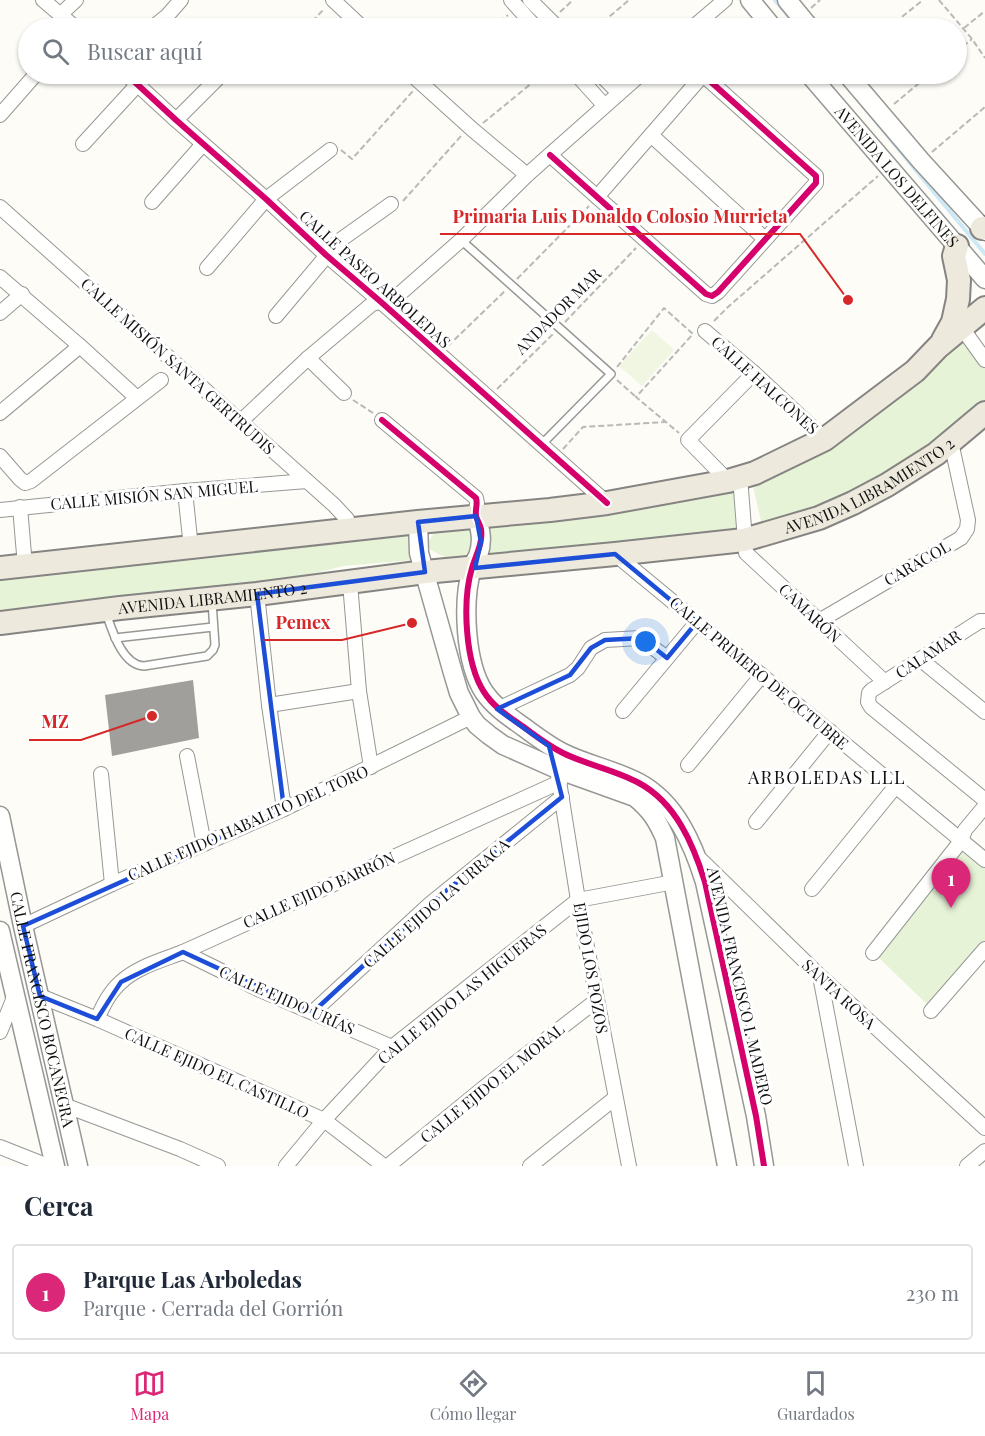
<!DOCTYPE html>
<html lang="es">
<meta charset="utf-8">
<style>
:root{--surface:#fff;--page:#f2f2f3;--text:#1f2937;--muted:#747a83;--line:#e0e1e3;--accent:#db2777}
body{margin:0;font-family:"Playfair Display",serif;background:var(--page);color:var(--text)}
.you{position:absolute;left:646px;top:642px;width:21px;height:21px;margin:-15px;border:4px solid #fff;border-radius:50%;background:#1a73e8;box-shadow:0 0 0 9px #1a73e833}
.badge{display:grid;place-items:center;width:39px;height:39px;border-radius:50%;background:var(--accent);color:#fff;font-size:20px;font-weight:700}
.pin{position:absolute;translate:-50% -50px;filter:drop-shadow(0 2px 3px #0008)}
.pin::after{content:'';position:absolute;top:32px;width:21px;height:18px;background:inherit;clip-path:polygon(0 0,100% 0,50% 100%)}
.list{margin:0;padding:0;list-style:none}
h2{display:flex;justify-content:space-between;align-items:center;height:78px;margin:0;padding:0 24px;font-size:26px}
h2 small{font-size:20px;font-weight:400;color:var(--muted)}
.list li{display:grid;grid-template-columns:39px 1fr auto;gap:18px;align-items:center;box-sizing:border-box;height:96px;margin:0 12px 12px;padding:0 12px;border:2px solid var(--line);border-radius:6px}
.list b{display:block;font-size:22px;white-space:nowrap}
.list p{margin:0;font-size:20px;white-space:nowrap;color:var(--muted)}
.list em{font-size:20px;font-style:normal;color:var(--muted)}
.icon{flex:none;width:33px;height:33px;fill:none;stroke:currentColor;stroke-width:2;stroke-linecap:round;stroke-linejoin:round}
.map{position:relative;flex:none;width:985px;height:1166px;overflow:hidden}
.search{position:absolute;background:var(--surface);box-shadow:0 2px 4px #0004;left:18px;right:18px;top:18px;height:66px;display:flex;align-items:center;gap:15px;box-sizing:border-box;padding:0 21px;border-radius:33px;color:var(--muted);font-size:22px}
.sheet{height:186px;background:var(--surface)}
nav{display:flex;justify-content:space-around;align-items:center;box-sizing:border-box;height:84px;border-top:2px solid var(--line);background:var(--surface);font-size:16px;color:var(--muted)}
nav a{display:grid;justify-items:center;gap:3px}
nav .on{color:var(--accent)}
.map>svg:first-child{display:block}
.green{fill:#e7f3d7}
.pitch{fill:#f0f6e1}
.lines{fill:none;stroke-linecap:round;stroke-linejoin:round}
.stream{stroke:#cde8f7;stroke-width:4}
.building{fill:#a19f9c}
.service-casing{stroke:#979795;stroke-width:10}
.minor-casing{stroke:#979795;stroke-width:16}
.tertiary-casing{stroke:#979795;stroke-width:21}
.primary-casing{stroke:#858482;stroke-width:26}
.path{stroke:#b9b9b8;stroke-width:2;stroke-dasharray:6 3;stroke-linecap:butt}
.service{stroke:#fffffe;stroke-width:7}
.minor{stroke:#fffffe;stroke-width:14}
.tertiary{stroke:#fffffe;stroke-width:18}
.primary{stroke:#ede9dc;stroke-width:22}
.cycleway-casing{stroke:#fff;stroke-width:10}
.cycleway{stroke:#d6006c;stroke-width:6}
.marked{fill:none;stroke:#1d4ed8;stroke-width:4.5;stroke-linejoin:round}
.labels{text-anchor:middle;stroke-width:6;stroke-linejoin:round;paint-order:stroke}
.street-label{font-size:16px;fill:#111;stroke:#fff}
.neighbourhood-label{font-size:18px;letter-spacing:1.5px;fill:#111;stroke:#fff}
.leader{fill:none;stroke:#d62828;stroke-width:2}
.callout-dot{fill:#d62828;stroke:#fff;stroke-width:2}
.callout-label{font-size:18px;text-anchor:middle;font-weight:bold;fill:#d62828;stroke:#fff;stroke-width:6;stroke-linejoin:round;paint-order:stroke}
</style>
<div class="map">
<svg width="985" height="1166" viewBox="0 0 985 1166">
<rect width="100%" height="100%" fill="#fdfcf7"/>
<g class="green">
<polygon points="966,338 985,364 985,403 910,466 849,501 763,529 752,482"/>
<polygon points="736,490 736,533 479,560 485,524"/>
<path d="M 466,526 L 475,534 L 469,556 C 452,561 444,558 430,549 L 429,541 L 435,531 Z"/>
<polygon points="411,531 415,560 343,566 305,576 0,611 0,571"/>
<polygon points="967,845 985,860 985,957 935,1012 878,957"/>
</g>
<polygon class="pitch" points="652,330 674,350 642,386 619,366"/>
<g class="lines">
<g class="stream">
<polyline points="775,0 798,28"/>
<polyline points="863,106 985,254"/>
</g>
</g>
<polygon class="building" points="193,680 199,738 112,756 105,695"/>
<g class="lines">
<g class="service-casing">
<g id="service">
<polyline points="461,240 611,374 541,445"/>
<path d="M 106,613 C 112,630 122,665 144,666 L 207,656 L 213,650 L 215,645 L 212,602"/>
<polyline points="115,638 213,627"/>
</g>
</g>
<g class="minor-casing">
<g id="minor">
<polyline points="43,0 76,28"/>
<polyline points="333,0 363,28"/>
<polyline points="511,0 536,28"/>
<polyline points="530,0 558,28"/>
<polyline points="60,15 76,0"/>
<polyline points="152,28 167,16 181,0"/>
<polyline points="692,28 725,0"/>
<polyline points="126,74 176,120 266,199 326,255 381,302 607,503"/>
<polyline points="411,74 473,130 527,175"/>
<polyline points="576,74 604,105"/>
<polyline points="600,74 619,93"/>
<polyline points="0,115 36,74"/>
<polyline points="176,120 222,74"/>
<polyline points="651,135 765,239"/>
<polyline points="83,144 138,84"/>
<polyline points="550,155 706,294 712,296 718,292 816,183 816,176 702,74"/>
<polyline points="597,197 703,75"/>
<polyline points="152,202 203,144"/>
<polyline points="0,207 334,505 347,519 348,531"/>
<polyline points="207,268 266,199 330,150"/>
<polyline points="0,277 80,346 137,398"/>
<polyline points="0,313 22,294"/>
<polyline points="276,316 339,241 391,204"/>
<polyline points="962,328 985,360"/>
<polyline points="705,331 754,373 825,439"/>
<polyline points="308,358 344,393"/>
<polyline points="0,413 80,346"/>
<polyline points="382,420 476,498 477,503 476,516"/>
<polyline points="240,422 308,358 372,304 395,298 461,240 527,175 641,74"/>
<polyline points="0,456 20,479 25,483 31,481 161,380"/>
<polyline points="740,477 746,553 885,682"/>
<polyline points="728,481 688,440 754,373"/>
<polyline points="185,491 191,548"/>
<polyline points="20,507 25,566"/>
<polyline points="0,510 185,491 307,481"/>
<polyline points="615,554 985,860"/>
<polyline points="350,583 359,691 371,767"/>
<polyline points="257,594 269,705 284,809"/>
<polyline points="819,621 961,538 967,529 968,520 951,442"/>
<polyline points="985,621 980,621 872,690 869,693 868,702 871,707 985,800"/>
<polyline points="920,659 985,712"/>
<polyline points="269,705 359,691"/>
<polyline points="498,709 570,675 578,668 591,648 605,640 640,638 667,658"/>
<polyline points="623,711 697,622"/>
<polyline points="187,756 204,844"/>
<polyline points="688,765 762,675"/>
<polyline points="101,774 112,884"/>
<polyline points="558,775 578,900 629,1166"/>
<polyline points="756,822 830,731"/>
<polyline points="699,858 820,976 985,1128"/>
<polyline points="812,889 895,787"/>
<polyline points="23,926 112,884 284,809 471,717"/>
<polyline points="183,952 260,990 392,1047"/>
<polyline points="873,953 961,841 965,830 985,806"/>
<polyline points="820,976 856,1166"/>
<polyline points="40,996 97,1019 324,1120 384,1166"/>
<polyline points="931,1011 985,949"/>
<polyline points="313,1012 430,904 562,797"/>
<path d="M 97,1019 C 103,1006 109,993 120,983 C 136,967 163,960 183,952 L 560,782"/>
<polyline points="0,1032 15,995"/>
<polyline points="64,1105 180,1149 218,1166"/>
<polyline points="0,1147 48,1166"/>
<polyline points="286,1166 324,1120 392,1047 578,900 674,882"/>
<polyline points="388,1166 491,1082 597,1000"/>
<polyline points="530,1166 615,1098"/>
<polyline points="967,1166 985,1151"/>
</g>
</g>
<g class="tertiary-casing">
<g id="tertiary">
<polyline points="750,0 773,28"/>
<polyline points="787,0 810,28"/>
<path id="s1" d="M 809,74 L 985,279"/>
<polyline points="847,74 921,161 985,231"/>
<path d="M 476,516 C 481,530 483,542 478,556 C 476,560 473,564 472,568 C 462,602 465,663 484,692 C 495,708 510,717 525,728 C 537,737 549,746 563,753 C 587,765 615,770 639,783 C 676,803 693,844 705,882 L 756,1116 L 764,1166"/>
<path d="M 418,522 L 419,553 L 453,673 L 459,693 L 471,717 L 477,725 L 489,735 L 503,745 L 557,769 L 635,797 C 651,810 657,820 665,838 L 727,1166"/>
<path id="s2" d="M 0,816 L 23,926 L 78,1166"/>
<polyline points="0,931 55,1166"/>
</g>
</g>
<g class="primary-casing">
<g id="primary">
<polyline points="982,228 985,228"/>
<polyline points="943,340 953,322 958,299 959,280 954,256 957,246"/>
<polyline points="0,568 418,522 550,510 607,503 728,481 755,473 825,439 915,371 938,347 985,308"/>
<path id="s3" d="M 0,623 L 120,608 L 257,594 L 425,572 L 615,554 L 744,540 L 819,518 L 853,503 L 887,485 L 936,454 L 985,413"/>
</g>
</g>
<g class="path">
<polyline points="939,0 972,39 985,58"/>
<polyline points="811,8 820,0"/>
<polyline points="560,12 573,0"/>
<polyline points="306,28 324,9"/>
<polyline points="493,28 508,15"/>
<polyline points="596,28 629,0"/>
<polyline points="888,28 923,0"/>
<polyline points="964,28 985,11"/>
<polyline points="956,52 972,39"/>
<polyline points="435,80 442,74"/>
<polyline points="894,104 930,74"/>
<polyline points="483,123 543,74"/>
<polyline points="341,150 352,159 413,91"/>
<polyline points="932,152 985,107"/>
<polyline points="403,201 461,136"/>
<polyline points="517,279 589,206"/>
<polyline points="714,321 728,307 878,176"/>
<polyline points="565,322 636,248"/>
<polyline points="448,346 505,291"/>
<polyline points="617,367 664,308 693,334 636,397 679,433"/>
<polyline points="617,380 636,397"/>
<polyline points="497,389 553,334"/>
<polyline points="353,400 373,413"/>
<polyline points="563,449 583,427 665,422"/>
</g>
<use href="#service" class="service"/>
<use href="#minor" class="minor"/>
<use href="#tertiary" class="tertiary"/>
<use href="#primary" class="primary"/>
<g class="cycleway-casing">
<g id="cycleway">
<polyline points="126,74 176,120 266,199 326,255 381,302 607,503"/>
<polyline points="550,155 706,294 712,296 718,292 816,183 816,176 702,74"/>
<path d="M 382,420 L 476,498 C 478,504 475,509 476,516 C 477,520 480,524 481,529 C 483,544 476,554 472,568 C 462,601 465,663 484,692 C 494,708 510,717 525,728 C 537,737 549,746 563,753 C 587,765 615,770 639,783 C 676,803 693,844 705,882 L 756,1116 L 764,1166"/>
</g>
</g>
<use href="#cycleway" class="cycleway"/>
</g>
<path class="marked" d="M 476,516 L 481,542 L 475,568 L 615,554 L 697,622 L 667,658 L 642,638 L 605,640 L 591,648 L 570,675 L 497,709 L 549,746 L 562,797 L 430,904 L 313,1012 L 183,952 L 121,982 L 97,1019 L 40,996 L 23,926 L 284,809 L 257,594 L 425,572 L 418,522 Z"/>
<g class="labels">
<g class="street-label">
<text dy="6" stroke="none"><textPath href="#s1" startOffset="135">AVENIDA LOS DELFINES</textPath></text>
<text transform="translate(375 279) rotate(42)" y="6">CALLE PASEO ARBOLEDAS</text>
<text transform="translate(558 311) rotate(-45)" y="6">ANDADOR MAR</text>
<text transform="translate(178 366) rotate(42)" y="6">CALLE MISIÓN SANTA GERTRUDIS</text>
<text transform="translate(765 385) rotate(42)" y="6">CALLE HALCONES</text>
<text dy="6" stroke="none"><textPath href="#s3" startOffset="886">AVENIDA LIBRAMIENTO 2</textPath></text>
<text transform="translate(154 495) rotate(-5)" y="6">CALLE MISIÓN SAN MIGUEL</text>
<text transform="translate(917 563) rotate(-30)" y="6">CARACOL</text>
<text dy="6" stroke="none"><textPath href="#s3" startOffset="214">AVENIDA LIBRAMIENTO 2</textPath></text>
<text transform="translate(810 613) rotate(43)" y="6">CAMARÓN</text>
<text transform="translate(928 654) rotate(-33)" y="6">CALAMAR</text>
<text transform="translate(759 673) rotate(40)" y="6">CALLE PRIMERO DE OCTUBRE</text>
<text transform="translate(248 823) rotate(-24)" y="6">CALLE EJIDO HABALITO DEL TORO</text>
<text transform="translate(319 890) rotate(-24)" y="6">CALLE EJIDO BARRÓN</text>
<text transform="translate(436 903) rotate(-41)" y="6">CALLE EJIDO LA URRACA</text>
<text transform="translate(591 968) rotate(80)" y="6">EJIDO LOS POZOS</text>
<text transform="translate(740 986) rotate(77)" y="6">AVENIDA FRANCISCO I. MADERO</text>
<text transform="translate(462 994) rotate(-39)" y="6">CALLE EJIDO LAS HIGUERAS</text>
<text transform="translate(839 994) rotate(43)" y="6">SANTA ROSA</text>
<text transform="translate(287 1000) rotate(24)" y="6">CALLE EJIDO URÍAS</text>
<text dy="6" stroke="none"><textPath href="#s2" startOffset="198">CALLE FRANCISCO BOCANEGRA</textPath></text>
<text transform="translate(217 1073) rotate(24)" y="6">CALLE EJIDO EL CASTILLO</text>
<text transform="translate(492 1083) rotate(-39)" y="6">CALLE EJIDO EL MORAL</text>
</g>
<g class="neighbourhood-label">
<text x="827" y="784">ARBOLEDAS LLL</text>
</g>
</g>
<path class="leader" d="M848 300L800 234H440M412 623L342 640H263M152 716L81 740H29"/>
<g class="callout-dot">
<circle cx="848" cy="300" r="6"/>
<circle cx="412" cy="623" r="6"/>
<circle cx="152" cy="716" r="6"/>
</g>
<g class="callout-label">
<text x="620" y="223">Primaria Luis Donaldo Colosio Murrieta</text>
<text x="303" y="629">Pemex</text>
<text x="55" y="728">MZ</text>
</g>
</svg>
<div class="you"></div>
<div class="pin badge" style="left:951px;top:908px">1</div>
<div class="search"><svg class="icon" aria-label="search" viewBox="0 0 24 24"><circle cx="10" cy="10" r="6"/><path d="M15 15l6 6"/></svg>Buscar aquí</div>
</div>
<section class="sheet">
<h2>Cerca<small></small></h2>
<ul class="list">
<li><span class="badge">1</span><div><b>Parque Las Arboledas</b><p>Parque · Cerrada del Gorrión</p></div><em>230 m</em></li>
</ul>
</section>
<nav>
<a class="on"><svg class="icon" aria-label="map" viewBox="0 0 24 24"><path d="M3 6l6-2 6 2 6-2v14l-6 2-6-2-6 2zM9 4v14M15 6v14"/></svg>Mapa</a>
<a><svg class="icon" aria-label="directions" viewBox="0 0 24 24"><path d="M12 3l9 9-9 9-9-9zM9 14v-3h6M13 9l2 2-2 2"/></svg>Cómo llegar</a>
<a><svg class="icon" aria-label="saved" viewBox="0 0 24 24"><path d="M7 4h10v16l-5-4-5 4z"/></svg>Guardados</a>
</nav>
